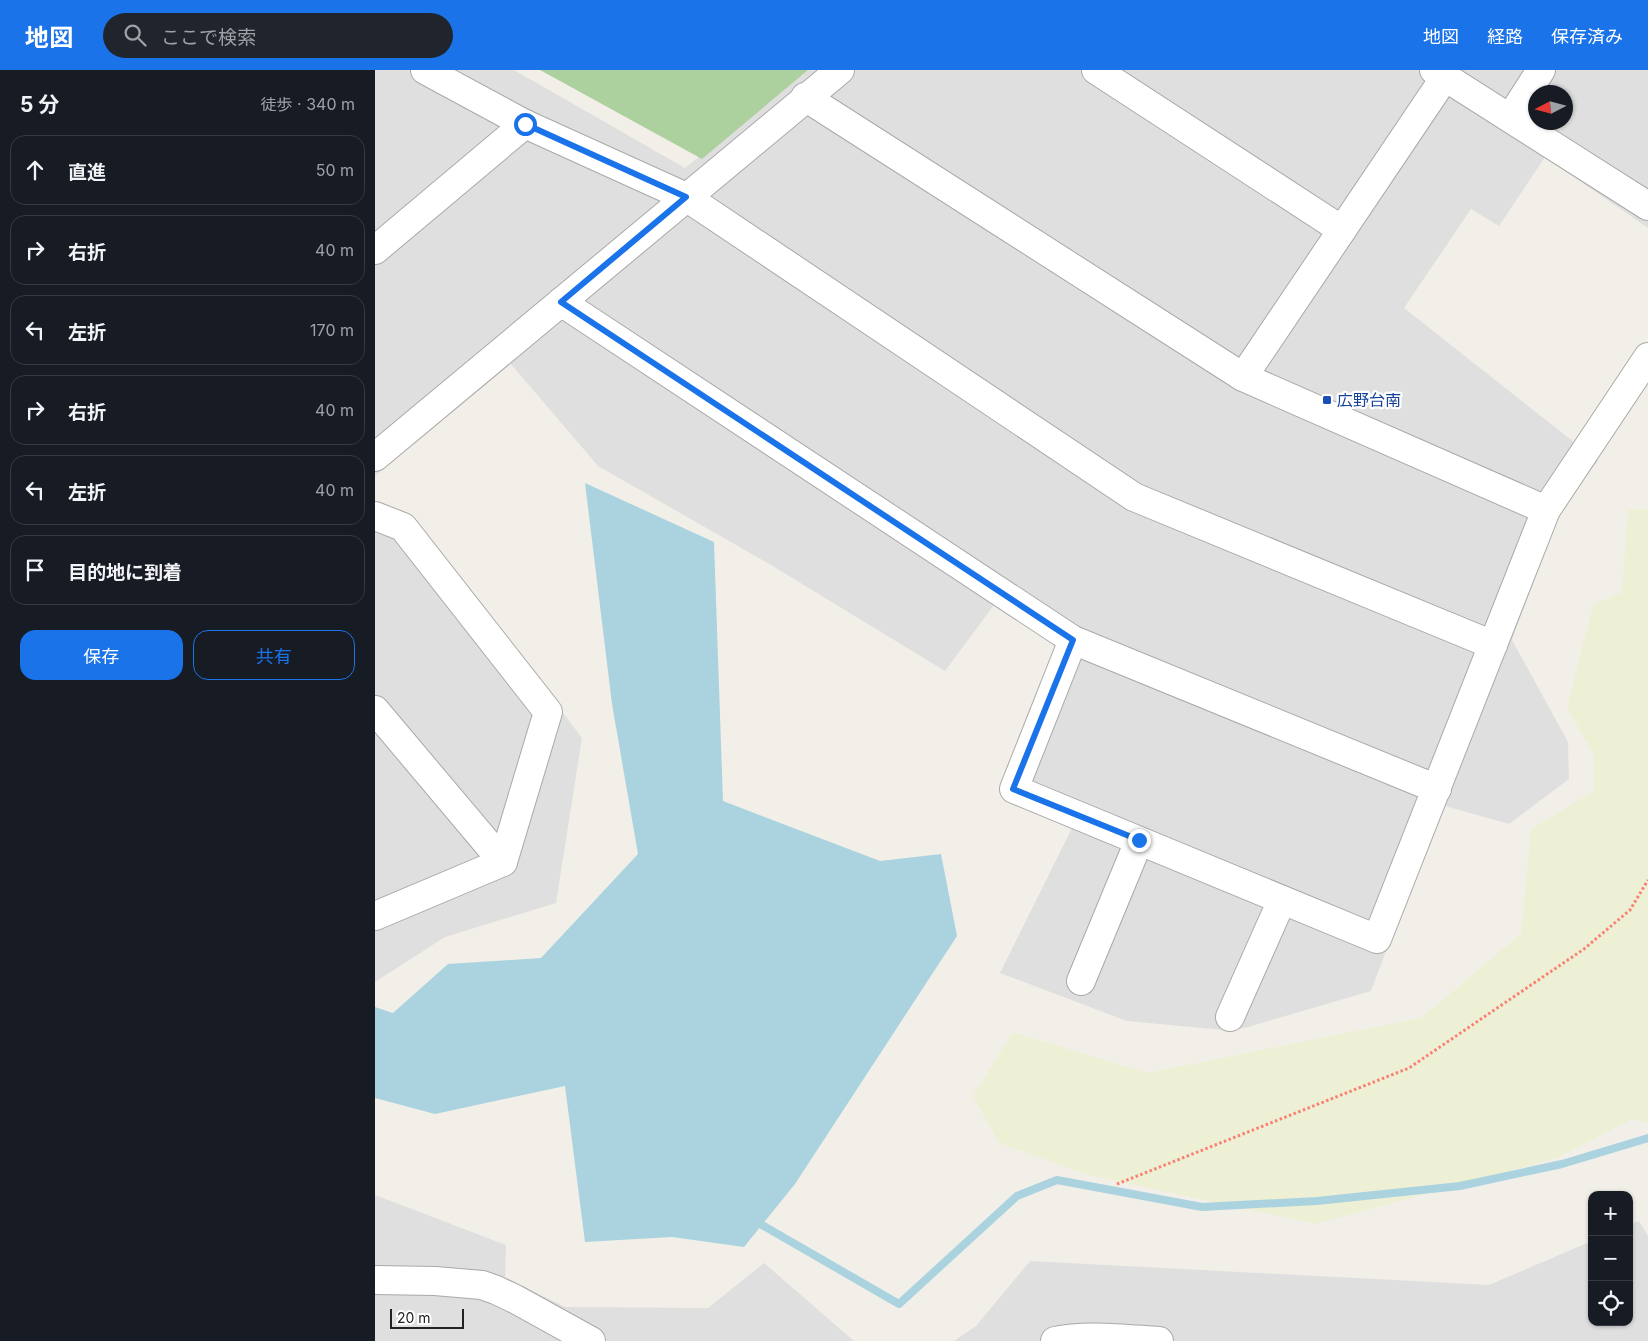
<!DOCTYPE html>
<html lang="ja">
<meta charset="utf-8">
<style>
:root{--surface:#171b24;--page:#20242c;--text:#f1f3f6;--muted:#9ea1a6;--line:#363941;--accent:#1a73e8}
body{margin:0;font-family:Inter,"Noto Sans JP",sans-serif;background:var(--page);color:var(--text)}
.controls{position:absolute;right:15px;bottom:15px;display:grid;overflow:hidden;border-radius:10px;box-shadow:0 1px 4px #0004}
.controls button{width:45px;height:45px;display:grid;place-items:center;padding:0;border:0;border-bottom:1px solid var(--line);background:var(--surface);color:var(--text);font:25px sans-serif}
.compass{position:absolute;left:1153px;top:15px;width:45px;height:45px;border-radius:50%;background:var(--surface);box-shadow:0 1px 4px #0004;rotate:264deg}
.scale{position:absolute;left:15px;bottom:12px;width:74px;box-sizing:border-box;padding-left:5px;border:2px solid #222;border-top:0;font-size:14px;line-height:18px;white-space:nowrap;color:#222;-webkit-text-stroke:4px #fff;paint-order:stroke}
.stop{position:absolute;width:15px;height:15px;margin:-11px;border:4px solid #1a73e8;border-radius:50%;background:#fff}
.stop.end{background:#1a73e8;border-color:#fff;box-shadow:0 1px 5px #0008}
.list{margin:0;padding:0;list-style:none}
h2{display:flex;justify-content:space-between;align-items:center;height:65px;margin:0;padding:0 20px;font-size:21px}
h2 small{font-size:16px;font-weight:400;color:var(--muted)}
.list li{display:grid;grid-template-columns:32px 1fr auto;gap:15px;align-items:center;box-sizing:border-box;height:70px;margin:0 10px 10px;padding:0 10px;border:1px solid var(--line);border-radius:15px}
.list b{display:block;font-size:19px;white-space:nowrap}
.list em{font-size:16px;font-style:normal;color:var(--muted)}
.actions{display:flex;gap:10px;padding:15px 20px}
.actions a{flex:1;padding:11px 0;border:1px solid var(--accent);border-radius:15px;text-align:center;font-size:18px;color:var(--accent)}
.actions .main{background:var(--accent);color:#fff}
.icon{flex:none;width:28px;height:28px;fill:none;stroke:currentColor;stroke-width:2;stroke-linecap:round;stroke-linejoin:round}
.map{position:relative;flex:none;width:1273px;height:1271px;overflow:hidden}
header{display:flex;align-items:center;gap:30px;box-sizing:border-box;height:70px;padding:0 25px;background:var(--accent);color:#fff}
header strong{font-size:24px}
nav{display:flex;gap:28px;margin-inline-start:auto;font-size:18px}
.search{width:350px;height:45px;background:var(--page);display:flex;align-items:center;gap:12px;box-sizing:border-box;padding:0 18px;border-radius:28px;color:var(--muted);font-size:19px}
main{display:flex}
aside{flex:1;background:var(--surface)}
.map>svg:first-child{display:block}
.residential{fill:#e0dfdf;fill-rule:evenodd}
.farmland{fill:#eef0d5}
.forest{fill:#add19e}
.water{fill:#aad3df}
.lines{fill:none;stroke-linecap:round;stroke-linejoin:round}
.stream{stroke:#aad3df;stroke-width:8}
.minor-casing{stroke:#a9a9a9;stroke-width:30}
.tertiary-casing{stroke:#a9a9a9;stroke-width:30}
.path{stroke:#fa8072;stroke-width:3;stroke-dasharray:2.5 2.5;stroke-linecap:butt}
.minor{stroke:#fff;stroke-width:28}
.tertiary{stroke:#fff;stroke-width:28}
.route{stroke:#1a73e8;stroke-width:6}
.transit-dot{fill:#1a4fb4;stroke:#fff;stroke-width:2}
.labels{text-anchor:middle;stroke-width:4.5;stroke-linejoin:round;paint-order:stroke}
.transit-label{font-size:16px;fill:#164399;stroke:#fff;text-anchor:start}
</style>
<header>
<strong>地図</strong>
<div class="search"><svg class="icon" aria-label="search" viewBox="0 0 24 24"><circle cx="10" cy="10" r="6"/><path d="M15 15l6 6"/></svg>ここで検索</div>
<nav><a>地図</a><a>経路</a><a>保存済み</a></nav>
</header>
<main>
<aside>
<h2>5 分<small>徒歩 · 340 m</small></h2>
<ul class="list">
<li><svg class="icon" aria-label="ahead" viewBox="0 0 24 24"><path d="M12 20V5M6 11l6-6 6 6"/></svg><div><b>直進</b></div><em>50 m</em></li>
<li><svg class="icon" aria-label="right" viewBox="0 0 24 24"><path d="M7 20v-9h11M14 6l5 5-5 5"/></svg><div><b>右折</b></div><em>40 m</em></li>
<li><svg class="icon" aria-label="left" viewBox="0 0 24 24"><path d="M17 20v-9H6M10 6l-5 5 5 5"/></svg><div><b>左折</b></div><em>170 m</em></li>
<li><svg class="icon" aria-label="right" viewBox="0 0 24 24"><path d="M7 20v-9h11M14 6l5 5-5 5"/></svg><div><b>右折</b></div><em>40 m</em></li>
<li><svg class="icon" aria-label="left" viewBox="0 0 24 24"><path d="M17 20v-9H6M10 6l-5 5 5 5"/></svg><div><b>左折</b></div><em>40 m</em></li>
<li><svg class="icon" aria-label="arrive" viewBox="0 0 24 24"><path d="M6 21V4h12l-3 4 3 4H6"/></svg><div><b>目的地に到着</b></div></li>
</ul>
<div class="actions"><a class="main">保存</a><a>共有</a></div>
</aside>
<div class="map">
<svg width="1273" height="1271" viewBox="0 0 1273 1271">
<rect width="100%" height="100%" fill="#f2efe9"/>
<g class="residential">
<path d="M 0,0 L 139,0 L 310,98 L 433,0 L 1273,0 L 1273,158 L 1170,87 L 1124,156 L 1096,139 L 1029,238 L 1223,391 L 1184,440 L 1137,570 L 1193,672 L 1194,709 L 1134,754 L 1066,735 L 996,921 L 859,961 L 752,951 L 625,903 L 706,740 L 658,717 L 655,702 L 705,587 L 619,535 L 570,601 L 396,495 L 223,396 L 135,293 L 0,406 ZM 1160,22 L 1190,22 L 1190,52 L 1160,52 Z"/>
<polygon points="0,433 49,460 207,668 181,833 70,867 0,912"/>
<polygon points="0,1125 131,1175 130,1207 190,1237 333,1238 389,1193 479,1271 0,1271"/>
<polygon points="1264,1151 1273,1166 1273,1271 579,1271 601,1256 655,1191 1114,1215 1217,1171 1217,1252 1254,1252 1254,1155"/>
</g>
<polygon class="farmland" points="1273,439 1273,1053 1257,1049 1182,1088 941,1154 717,1106 624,1073 598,1026 638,962 772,1003 1046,948 1146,864 1156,759 1219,721 1219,686 1192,637 1218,535 1247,522 1253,440"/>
<polygon class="forest" points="165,0 433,0 327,89"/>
<polygon class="water" points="210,413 339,472 348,731 505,791 566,784 582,866 420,1114 369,1177 297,1167 210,1172 190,1016 60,1044 0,1028 0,937 18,943 73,894 166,888 263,784 237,634"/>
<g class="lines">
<polyline class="stream" points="387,1155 524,1234 642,1126 682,1110 827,1137 942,1131 1085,1116 1187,1094 1273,1068"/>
<g class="minor-casing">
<g id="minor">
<polyline points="50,0 150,54 311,127 759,427 1118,575"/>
<polyline points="721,0 967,160"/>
<polyline points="1059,0 1273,136"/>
<polyline points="430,27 868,307 1171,440"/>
<polyline points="1135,48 1166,0"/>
<polyline points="0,180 150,54"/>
<polyline points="186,232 698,570 1062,719"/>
<polyline points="868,307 1070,7"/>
<polyline points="0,446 28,457 173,642 128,792 0,846"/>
<polyline points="698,570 639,719 1002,869 1171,440 1273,287"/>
<polyline points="0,640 128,792"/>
<polyline points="706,911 764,771"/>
<polyline points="855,947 907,830"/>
<polyline points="0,1210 60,1211 107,1215 121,1220 140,1229 216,1271"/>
<path d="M 680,1271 C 710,1264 752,1269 784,1271"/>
</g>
</g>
<g class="tertiary-casing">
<polyline id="tertiary" points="0,387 465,0"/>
</g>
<polyline class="path" points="742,1114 1034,998 1209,879 1255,840 1273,810"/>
<use href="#minor" class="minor"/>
<use href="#tertiary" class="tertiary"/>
</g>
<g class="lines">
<polyline class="route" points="150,54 311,127 186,232 698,570 638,719 764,770"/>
</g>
<rect class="transit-dot" x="947" y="325" width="10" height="10" rx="2.5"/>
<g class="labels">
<g class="transit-label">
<text x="962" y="336">広野台南</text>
</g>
</g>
</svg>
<div class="controls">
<button>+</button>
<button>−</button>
<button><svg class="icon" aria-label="locate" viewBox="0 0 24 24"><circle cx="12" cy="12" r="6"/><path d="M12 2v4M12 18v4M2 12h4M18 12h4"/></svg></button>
</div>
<svg class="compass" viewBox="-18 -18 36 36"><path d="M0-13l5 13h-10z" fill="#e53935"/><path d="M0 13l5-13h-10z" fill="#9ea1a6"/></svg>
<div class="scale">20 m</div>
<div class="stop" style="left:150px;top:54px"></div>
<div class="stop end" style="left:764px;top:770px"></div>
</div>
</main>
